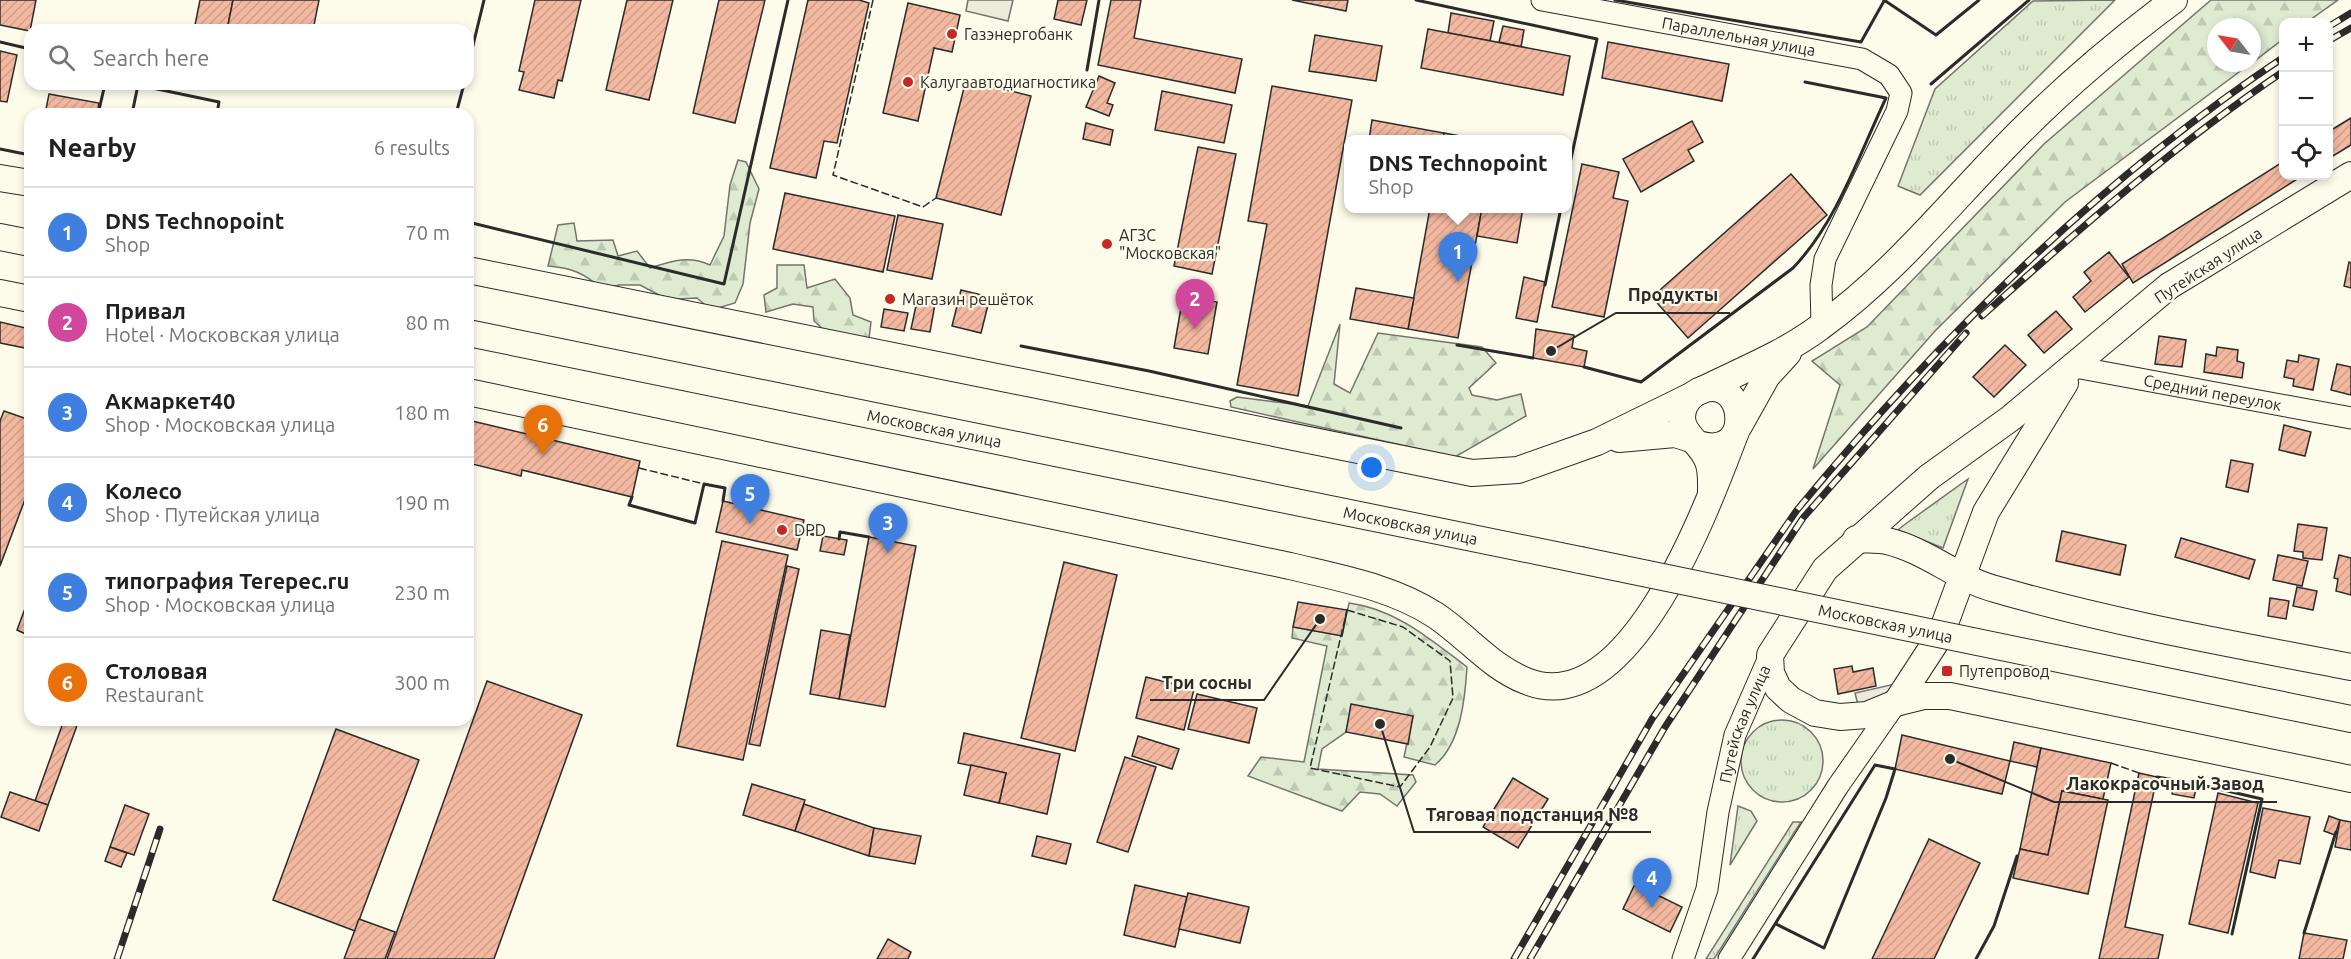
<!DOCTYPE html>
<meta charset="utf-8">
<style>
:root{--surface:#fff;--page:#f2f2f2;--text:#202124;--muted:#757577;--line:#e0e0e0;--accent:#111827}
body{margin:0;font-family:Ubuntu,sans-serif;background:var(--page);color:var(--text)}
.controls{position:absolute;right:18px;top:18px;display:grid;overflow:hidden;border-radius:12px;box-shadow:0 3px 9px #0003}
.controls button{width:54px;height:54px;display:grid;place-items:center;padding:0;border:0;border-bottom:2px solid var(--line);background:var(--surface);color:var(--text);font:30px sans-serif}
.compass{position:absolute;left:2207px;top:18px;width:54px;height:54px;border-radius:50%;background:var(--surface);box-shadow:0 3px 9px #0003;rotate:301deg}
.you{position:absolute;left:1372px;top:468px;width:21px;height:21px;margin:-15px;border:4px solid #fff;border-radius:50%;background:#1a73e8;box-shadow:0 0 0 9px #1a73e833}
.badge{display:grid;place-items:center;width:39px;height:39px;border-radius:50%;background:var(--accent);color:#fff;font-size:20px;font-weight:700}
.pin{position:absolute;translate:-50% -50px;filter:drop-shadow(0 2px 3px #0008)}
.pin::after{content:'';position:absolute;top:32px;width:21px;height:18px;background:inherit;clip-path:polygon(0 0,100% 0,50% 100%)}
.popup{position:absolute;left:1344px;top:135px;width:228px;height:78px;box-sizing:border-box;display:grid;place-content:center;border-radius:12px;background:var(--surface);filter:drop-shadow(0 2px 4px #0005);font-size:20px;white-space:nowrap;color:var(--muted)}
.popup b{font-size:22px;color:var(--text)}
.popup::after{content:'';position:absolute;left:50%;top:100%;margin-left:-12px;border:12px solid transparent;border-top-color:var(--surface)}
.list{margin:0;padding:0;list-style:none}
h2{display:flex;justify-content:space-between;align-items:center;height:78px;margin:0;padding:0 24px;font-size:26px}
h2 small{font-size:20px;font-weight:400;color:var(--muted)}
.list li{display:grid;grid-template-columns:39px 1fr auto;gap:18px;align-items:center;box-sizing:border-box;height:90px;padding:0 24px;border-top:2px solid var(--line)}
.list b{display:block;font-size:22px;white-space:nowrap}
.list p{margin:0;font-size:20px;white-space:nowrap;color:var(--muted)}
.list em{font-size:20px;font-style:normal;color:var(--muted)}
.icon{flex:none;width:33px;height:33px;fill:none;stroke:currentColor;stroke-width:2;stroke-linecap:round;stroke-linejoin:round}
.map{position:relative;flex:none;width:2351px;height:959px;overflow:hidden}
.search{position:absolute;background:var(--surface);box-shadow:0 3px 9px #0003;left:24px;top:24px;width:450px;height:66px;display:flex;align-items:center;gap:15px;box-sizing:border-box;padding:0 21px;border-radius:18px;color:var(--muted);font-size:22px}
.panel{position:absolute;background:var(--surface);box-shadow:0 3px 9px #0003;left:24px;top:108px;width:450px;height:618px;border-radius:18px}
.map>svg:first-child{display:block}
.grass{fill:url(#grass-tufts);stroke:#74746e;stroke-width:1.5}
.forest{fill:url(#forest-firs);stroke:#74746e;stroke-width:1.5}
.parking{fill:#eceadb;stroke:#74746e;stroke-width:1.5}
.building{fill:url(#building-hatch);stroke:#2b2b2b;stroke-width:1.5}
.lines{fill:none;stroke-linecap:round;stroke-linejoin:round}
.minor-casing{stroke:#2b2b2b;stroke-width:23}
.major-casing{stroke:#2b2b2b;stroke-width:28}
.minor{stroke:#fdfbea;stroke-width:21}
.major{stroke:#fdfbea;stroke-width:26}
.rail-casing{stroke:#2b2b2b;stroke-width:7}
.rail{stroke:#fdfbea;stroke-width:4.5;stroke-dasharray:14;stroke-linecap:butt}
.major-bridge-casing{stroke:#2b2b2b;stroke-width:28;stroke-linecap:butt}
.major-bridge{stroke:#fdfbea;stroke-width:26}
.fence{stroke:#2b2b2b;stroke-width:1.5;stroke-dasharray:8 3;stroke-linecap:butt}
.wall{stroke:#2b2b2b;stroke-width:3}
.poi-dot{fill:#c62828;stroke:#fdfbea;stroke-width:2}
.labels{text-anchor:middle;stroke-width:4.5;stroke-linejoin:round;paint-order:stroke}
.poi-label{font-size:16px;fill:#2b2b2b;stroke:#fdfbea;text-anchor:start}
.street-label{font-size:16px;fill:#2b2b2b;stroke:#fdfbea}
.leader{fill:none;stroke:#2b2b2b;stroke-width:2}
.callout-dot{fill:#2b2b2b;stroke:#fdfbea;stroke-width:2}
.callout-label{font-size:18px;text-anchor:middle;font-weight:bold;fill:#2b2b2b;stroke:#fdfbea;stroke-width:4.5;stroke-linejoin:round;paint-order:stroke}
</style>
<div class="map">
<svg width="2351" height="959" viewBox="0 0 2351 959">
<defs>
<pattern id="grass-tufts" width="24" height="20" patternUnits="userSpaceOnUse" patternTransform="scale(1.5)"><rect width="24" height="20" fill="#deebd1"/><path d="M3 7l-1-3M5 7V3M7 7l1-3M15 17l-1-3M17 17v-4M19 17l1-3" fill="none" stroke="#bfcab4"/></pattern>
<pattern id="forest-firs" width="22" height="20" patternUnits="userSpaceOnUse" patternTransform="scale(1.5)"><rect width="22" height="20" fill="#deebd1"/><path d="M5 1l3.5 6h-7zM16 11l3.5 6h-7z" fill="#bfcab4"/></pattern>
<pattern id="building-hatch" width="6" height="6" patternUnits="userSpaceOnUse" patternTransform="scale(1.5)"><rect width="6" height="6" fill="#f2b8a0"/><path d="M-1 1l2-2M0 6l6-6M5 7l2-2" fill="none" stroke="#d09e8a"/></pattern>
</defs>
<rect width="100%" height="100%" fill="#fdfbea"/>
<g class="grass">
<polygon points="2115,0 1920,195 1898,186 1935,89 2033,1"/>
<polygon points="1968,479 1943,548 1898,530 1904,525"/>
<circle cx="1782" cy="761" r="41"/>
<polygon points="1738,806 1751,811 1757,821 1730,865"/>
<polygon points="1793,822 1801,822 1714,959 1706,959"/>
</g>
<g class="forest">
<polygon points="2211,0 2338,0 2307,22 2284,22 2283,39 2252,63 2252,27 2216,27 2216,63 2251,63 2065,202 1935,331 1813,469 1840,385 1812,361 1867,327 2044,144"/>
<path d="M 738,160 L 746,162 L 759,189 L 750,223 L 743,284 L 735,303 L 711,310 L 697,298 L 677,299 L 661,296 L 640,285 L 619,285 L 602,289 C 584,273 572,268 548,266 L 558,225 L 574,223 L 577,241 L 613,240 L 618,256 L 637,251 L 650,268 C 672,261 689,255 710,265 L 724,236 L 730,185 Z"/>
<polygon points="777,265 804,265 807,288 835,279 850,298 853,315 871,322 869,338 834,339 814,321 813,307 793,304 766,312 764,295 777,288"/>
<polygon points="1340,324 1334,384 1350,393 1378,333 1482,347 1496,363 1469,388 1472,395 1497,400 1521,394 1526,416 1455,457 1231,407 1230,401 1237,397 1308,406"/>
<path d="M 1349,603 C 1396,609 1431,640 1467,667 C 1465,699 1461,743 1435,765 L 1404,757 L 1413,716 L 1352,705 L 1346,732 L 1322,749 L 1318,769 L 1413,775 L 1416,782 L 1397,806 L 1380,794 L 1360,792 L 1342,811 L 1248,776 L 1261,757 L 1304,762 L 1327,646 L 1292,638 L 1293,627 L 1342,636 Z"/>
</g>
<g class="parking">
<polygon points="968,0 1013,0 1008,21 966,11"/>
<polygon points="1895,684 1887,697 1858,705 1855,693"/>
</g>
<g class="building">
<polygon points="0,0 36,0 30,31 0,25"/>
<polygon points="200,0 233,0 227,30 194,30"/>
<polygon points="233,0 319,0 313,30 227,30"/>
<polygon points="535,0 581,0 562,81 558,80 554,98 519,90 524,72 519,71"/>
<polygon points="627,0 673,0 649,100 606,90"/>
<polygon points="719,0 765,0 735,123 693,113"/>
<polygon points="808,0 859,0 869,3 837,143 824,141 816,178 770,168"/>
<polygon points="1058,0 1087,0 1081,25 1054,19"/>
<polygon points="1111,0 1141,0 1134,38 1242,59 1235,93 1098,65"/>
<polygon points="1292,0 1348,0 1346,11"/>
<polygon points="908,3 960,15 952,52 934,48 918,121 883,113"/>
<polygon points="1451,13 1494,21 1490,41 1448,33"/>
<polygon points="1503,26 1524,30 1521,47 1499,42"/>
<polygon points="1428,29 1570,56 1563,95 1421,68"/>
<polygon points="1315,35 1382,46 1376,81 1309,71"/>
<polygon points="1608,42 1729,64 1722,101 1602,78"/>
<polygon points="0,51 17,55 7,102 0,101"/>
<polygon points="1099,76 1115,83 1107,103 1113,105 1109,116 1086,107"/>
<polygon points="966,80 1031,96 1001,215 936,198"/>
<polygon points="1272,86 1352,100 1298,396 1237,385 1267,224 1248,221"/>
<polygon points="1162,91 1232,105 1224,143 1155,130"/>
<polygon points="49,94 99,103 97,114 45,114"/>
<polygon points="2351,118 2351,145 2328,159 2328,132"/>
<polygon points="1372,120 1444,133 1443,140 1369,140"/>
<polygon points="1692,121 1703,142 1688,150 1694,161 1641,192 1623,159"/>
<polygon points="1086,123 1113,130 1110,145 1083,139"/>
<polygon points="1444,133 1482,140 1443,140"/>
<polygon points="1198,147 1236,154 1212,274 1174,266"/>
<polygon points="2284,161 2284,176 2302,176 2133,283 2122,264"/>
<polygon points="1582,164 1619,172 1613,198 1628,201 1604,317 1552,307"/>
<polygon points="1791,174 1827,215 1688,338 1652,297"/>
<polygon points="785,193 895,216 883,272 773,249"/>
<polygon points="1430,208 1482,208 1458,338 1408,329"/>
<polygon points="1482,208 1523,208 1517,243 1477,236"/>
<polygon points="898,215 943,224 932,279 887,270"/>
<polygon points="2109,252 2129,277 2085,312 2073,297 2091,281 2084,272"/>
<polygon points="2349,262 2351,263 2351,288 2344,286"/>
<polygon points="1524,277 1545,282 1537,322 1516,318"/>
<polygon points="1356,288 1414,298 1408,329 1350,319"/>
<polygon points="961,290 990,297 981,333 952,326"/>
<polygon points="1183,296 1217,302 1208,354 1174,348"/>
<polygon points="917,301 935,304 930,332 911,329"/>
<polygon points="884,309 908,313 904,331 881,327"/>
<polygon points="2056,311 2072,329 2044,353 2028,335"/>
<polygon points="0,322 30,329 30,349 0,343"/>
<polygon points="1536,329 1574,335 1572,348 1587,351 1584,367 1533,358"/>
<polygon points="2159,336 2186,340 2182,367 2155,364"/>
<polygon points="2005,345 2026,365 1994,397 1973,377"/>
<polygon points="2217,347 2238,350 2237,361 2244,363 2242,378 2204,372 2206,354 2216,356"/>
<polygon points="2299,355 2319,359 2313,390 2293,386 2294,379 2284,377 2287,360 2298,362"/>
<polygon points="2337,364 2351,367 2351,395 2331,390"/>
<polygon points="4,411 30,420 30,486 0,566 0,421"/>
<polygon points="468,420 640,461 632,497 522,470 521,476 468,463"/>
<polygon points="2284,425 2311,432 2305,456 2279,450"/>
<polygon points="2231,460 2253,464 2248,492 2226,487"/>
<polygon points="723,501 804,520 797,550 716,532"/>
<polygon points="2298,524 2327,528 2322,560 2303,558 2303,552 2294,551"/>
<polygon points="2062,531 2126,545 2120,575 2056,561"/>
<polygon points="823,536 847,540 844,555 820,551"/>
<polygon points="869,537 916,546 885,707 839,699"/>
<polygon points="2181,538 2255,560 2249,579 2175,557"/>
<polygon points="722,541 788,555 743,760 677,746"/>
<polygon points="2278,555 2308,561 2302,586 2273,580"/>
<polygon points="2339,555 2351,558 2351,595 2336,591 2338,579 2334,578"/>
<polygon points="1064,562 1117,575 1075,751 1021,738"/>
<polygon points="787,566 799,569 760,746 749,744"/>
<polygon points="2297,587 2317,591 2313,610 2293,606"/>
<polygon points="30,595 30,636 17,630"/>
<polygon points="2270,598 2289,601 2286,619 2268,616"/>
<polygon points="1298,602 1347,610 1342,636 1293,627"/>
<polygon points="821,630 850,635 839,699 810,694"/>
<polygon points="1852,666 1853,672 1873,668 1876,686 1838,694 1834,669"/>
<polygon points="1146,677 1194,689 1184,730 1136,718"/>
<polygon points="487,681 582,715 494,959 387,959"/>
<polygon points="1197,694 1257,708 1249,743 1188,729"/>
<polygon points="1351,704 1413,716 1408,744 1346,732"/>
<polygon points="64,720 79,720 48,805 35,801"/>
<polygon points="336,729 419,760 355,931 273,900"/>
<polygon points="964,733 1060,754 1047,814 999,803 1006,773 958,763"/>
<polygon points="1902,735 2010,761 2002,794 1895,769"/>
<polygon points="1138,736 1179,749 1172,769 1132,756"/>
<polygon points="2014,742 2041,748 2037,767 2010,761"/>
<polygon points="2041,748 2111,763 2103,799 2062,791 2048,855 2020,849"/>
<polygon points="1125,757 1156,767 1128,852 1097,842"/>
<polygon points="971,765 1006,773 999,803 964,795"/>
<polygon points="2139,773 2157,777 2125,927 2163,935 2158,959 2099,959"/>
<polygon points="1513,778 1548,799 1518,848 1483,827"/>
<polygon points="2175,780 2197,784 2194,798 2172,794"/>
<polygon points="752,784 805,800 795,831 743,815"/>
<polygon points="2062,791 2108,800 2088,894 2013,878 2020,849 2048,855"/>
<polygon points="10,792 48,805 39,831 1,817"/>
<polygon points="2218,793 2258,803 2228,933 2189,924"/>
<polygon points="804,804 874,828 869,856 795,831"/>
<polygon points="125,805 149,814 134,855 110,847"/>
<polygon points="2263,808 2310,817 2300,864 2279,860 2275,878 2250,872"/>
<polygon points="2329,816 2340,820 2335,835 2324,831"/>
<polygon points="2340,820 2351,822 2351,850 2335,847"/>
<polygon points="874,828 921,836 915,864 869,856"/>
<polygon points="1037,836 1071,844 1066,864 1032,856"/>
<polygon points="1929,839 1980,863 1934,959 1872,959"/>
<polygon points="110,847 127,853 121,867 105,861"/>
<polygon points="1635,884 1682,907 1670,932 1623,909"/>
<polygon points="1135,885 1187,897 1175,947 1124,935"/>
<polygon points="1188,893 1249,907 1240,943 1179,929"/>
<polygon points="359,919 395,932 385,959 344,959"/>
<polygon points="2304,933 2347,940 2343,959 2299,959"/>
<polygon points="888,939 911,952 908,959 877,959"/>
</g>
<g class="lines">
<g class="minor-casing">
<g id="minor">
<path id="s1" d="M 1542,0 L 1862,59 L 1889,75 L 1901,93 L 1897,111 L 1825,259 L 1821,285 L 1822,326"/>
<path id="s2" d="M 2075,367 L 2351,418"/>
<path id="s3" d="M 1683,959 L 1707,889 L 1718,812 L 1735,735 L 1770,655"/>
<polyline points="1729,959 1838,786 1896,703"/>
</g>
</g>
<g class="major-casing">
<g id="major">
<polyline points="2351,175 2169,286 2011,418 1929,477 1825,569 1770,655 1771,673 1778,688 1791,700 1815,713 1840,717 1867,715 1896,703 1924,696 1950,696 2351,779"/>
<polyline points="0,178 30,183"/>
<polyline points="0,237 30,243"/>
<polyline points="468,270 1472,473 1518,470 1597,442 1693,395"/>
<polyline points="0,293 30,299"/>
<path id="s4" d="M 468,333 L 1580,560"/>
<path d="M 1700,391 C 1740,371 1784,354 1820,327 C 1897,272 1955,196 2022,130 C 2069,83 2120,40 2174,0"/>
<path d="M 468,392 L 1290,566 C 1339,578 1392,587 1435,615 C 1467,636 1490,667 1526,681 C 1630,723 1708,504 1735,434"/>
<polyline points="1739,426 1767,376 1788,353"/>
<polyline points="1619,439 1675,434 1691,439"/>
<path d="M 1698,444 C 1757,462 1746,370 1699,391 C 1693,394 1687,400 1684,407 C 1675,431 1699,440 1707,459 C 1712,469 1711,480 1711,491"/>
<path d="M 1856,539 C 1866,540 1878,539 1887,541 C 1926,550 1957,579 1995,589 C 2112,623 2232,644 2351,667"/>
<polyline points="2253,699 2351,719"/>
<polyline points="1896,703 1941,634 1986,512 2065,383"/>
</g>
</g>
<use href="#minor" class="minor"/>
<use href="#major" class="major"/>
<g class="rail-casing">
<g id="rail">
<polyline points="2328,27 2351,13"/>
<polyline points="2328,41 2351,28"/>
<path d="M 1982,316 C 2079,229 2176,144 2284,71"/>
<polyline points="117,959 160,829"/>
<path d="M 1514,959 L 1652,719 L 1797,510 C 1939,338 2097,182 2284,57"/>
<polyline points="1530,959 1665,727 1803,518 1966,333"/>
</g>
</g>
<use href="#rail" class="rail"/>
<g class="major-bridge-casing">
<g id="major-bridge">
<path id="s5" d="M 1580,560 L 2253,699"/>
</g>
</g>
<use href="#major-bridge" class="major-bridge"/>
<g class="fence">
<polyline points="873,0 833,175 923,207 936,198"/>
<polyline points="639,468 704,484"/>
<polygon points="1347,610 1403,627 1450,661 1453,698 1430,747 1400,787 1310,768"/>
<polyline points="2111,763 2139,773"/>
</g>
<g class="wall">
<polyline points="1416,0 1597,39 1569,168"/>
<polyline points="1615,0 1861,42 1884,1"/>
<polyline points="1884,0 1936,35 1979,0"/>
<polyline points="0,42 30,49"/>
<polyline points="468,66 484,0"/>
<polyline points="1087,70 1099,0"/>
<polyline points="1931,84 2029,0"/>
<polyline points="99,110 105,84"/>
<polyline points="132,114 138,85 219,102 217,114"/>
<polyline points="456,114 464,84"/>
<polyline points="0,149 30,155"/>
<polyline points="468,222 724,284 788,0"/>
<polyline points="1545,285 1561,208"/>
<polyline points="1457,345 1533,358"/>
<polyline points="1021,346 1149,371 1401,428"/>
<path d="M 1584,367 L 1641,382 L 1793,268 C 1837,222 1859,155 1886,98 L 1805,82"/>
<polyline points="632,497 629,505 695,523 704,484 725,488 723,501"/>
<polyline points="801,532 823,536"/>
<polyline points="839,539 840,532 869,537"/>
<polyline points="2157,777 2175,780"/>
<polyline points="2197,784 2262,799 2232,934"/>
<polyline points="2304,933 2336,832"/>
<polyline points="1753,959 1875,765 1895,769 1886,798 1824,948 1776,924"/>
<polyline points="1976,959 1994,926 2017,856"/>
</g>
</g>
<g class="poi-dot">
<circle cx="952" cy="34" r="6"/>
<circle cx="908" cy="82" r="6"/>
<circle cx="1107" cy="244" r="6"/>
<circle cx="890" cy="299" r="6"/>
<circle cx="782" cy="530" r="6"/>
<rect x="1941" y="665" width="12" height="12" rx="3"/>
</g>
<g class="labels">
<g class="poi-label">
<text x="964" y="40">Газэнергобанк</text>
<text x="920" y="88">Калугаавтодиагностика</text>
<text x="1119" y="241">АГЗС<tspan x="1119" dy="18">"Московская"</tspan></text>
<text x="902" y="305">Магазин решёток</text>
<text x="794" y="536">DPD</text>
<text x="1959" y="677">Путепровод</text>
</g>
<g class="street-label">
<text dy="6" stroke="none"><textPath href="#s1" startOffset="200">Параллельная улица</textPath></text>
<text transform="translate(2208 265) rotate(-33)" y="6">Путейская улица</text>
<text dy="6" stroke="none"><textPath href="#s2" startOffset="140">Средний переулок</textPath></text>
<text dy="6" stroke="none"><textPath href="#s4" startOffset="476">Московская улица</textPath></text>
<text dy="6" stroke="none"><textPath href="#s4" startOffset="962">Московская улица</textPath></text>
<text dy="6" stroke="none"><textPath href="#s5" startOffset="312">Московская улица</textPath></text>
<text dy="6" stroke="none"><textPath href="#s3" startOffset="244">Путейская улица</textPath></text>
</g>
</g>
<path class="leader" d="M1551 351L1616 313H1730M1320 619L1264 700H1150M1950 759L2054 802H2277M1380 724L1414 832H1651"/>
<g class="callout-dot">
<circle cx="1551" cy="351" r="6"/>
<circle cx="1320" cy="619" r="6"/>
<circle cx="1950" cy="759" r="6"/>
<circle cx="1380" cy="724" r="6"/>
</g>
<g class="callout-label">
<text x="1673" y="301">Продукты</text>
<text x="1207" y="689">Три сосны</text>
<text x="2165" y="790">Лакокрасочный Завод</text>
<text x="1532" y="821">Тяговая подстанция №8</text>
</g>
</svg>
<div class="controls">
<button>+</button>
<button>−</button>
<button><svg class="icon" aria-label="locate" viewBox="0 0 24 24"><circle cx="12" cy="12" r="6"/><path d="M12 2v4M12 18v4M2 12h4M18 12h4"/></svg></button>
</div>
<svg class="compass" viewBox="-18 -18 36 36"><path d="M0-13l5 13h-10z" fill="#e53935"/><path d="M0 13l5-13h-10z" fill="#757577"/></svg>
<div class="you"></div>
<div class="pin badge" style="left:1458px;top:282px;background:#3f7fe0">1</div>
<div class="popup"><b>DNS Technopoint</b>Shop</div>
<div class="pin badge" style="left:1195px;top:329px;background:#d1479c">2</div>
<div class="pin badge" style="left:888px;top:553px;background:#3f7fe0">3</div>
<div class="pin badge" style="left:1652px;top:908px;background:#3f7fe0">4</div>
<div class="pin badge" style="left:750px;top:524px;background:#3f7fe0">5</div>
<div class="pin badge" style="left:543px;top:455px;background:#e8710a">6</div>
<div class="search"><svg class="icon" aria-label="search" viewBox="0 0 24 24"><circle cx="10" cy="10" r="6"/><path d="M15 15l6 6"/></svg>Search here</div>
<section class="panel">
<h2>Nearby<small>6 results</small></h2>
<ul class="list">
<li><span class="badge" style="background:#3f7fe0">1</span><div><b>DNS Technopoint</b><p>Shop</p></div><em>70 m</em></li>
<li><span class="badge" style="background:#d1479c">2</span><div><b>Привал</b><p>Hotel · Московская улица</p></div><em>80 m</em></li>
<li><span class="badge" style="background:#3f7fe0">3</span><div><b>Акмаркет40</b><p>Shop · Московская улица</p></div><em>180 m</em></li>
<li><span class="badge" style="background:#3f7fe0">4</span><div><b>Колесо</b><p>Shop · Путейская улица</p></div><em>190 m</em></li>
<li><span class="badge" style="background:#3f7fe0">5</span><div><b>типография Terepec.ru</b><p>Shop · Московская улица</p></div><em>230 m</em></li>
<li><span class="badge" style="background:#e8710a">6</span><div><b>Столовая</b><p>Restaurant</p></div><em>300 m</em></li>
</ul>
</section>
</div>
